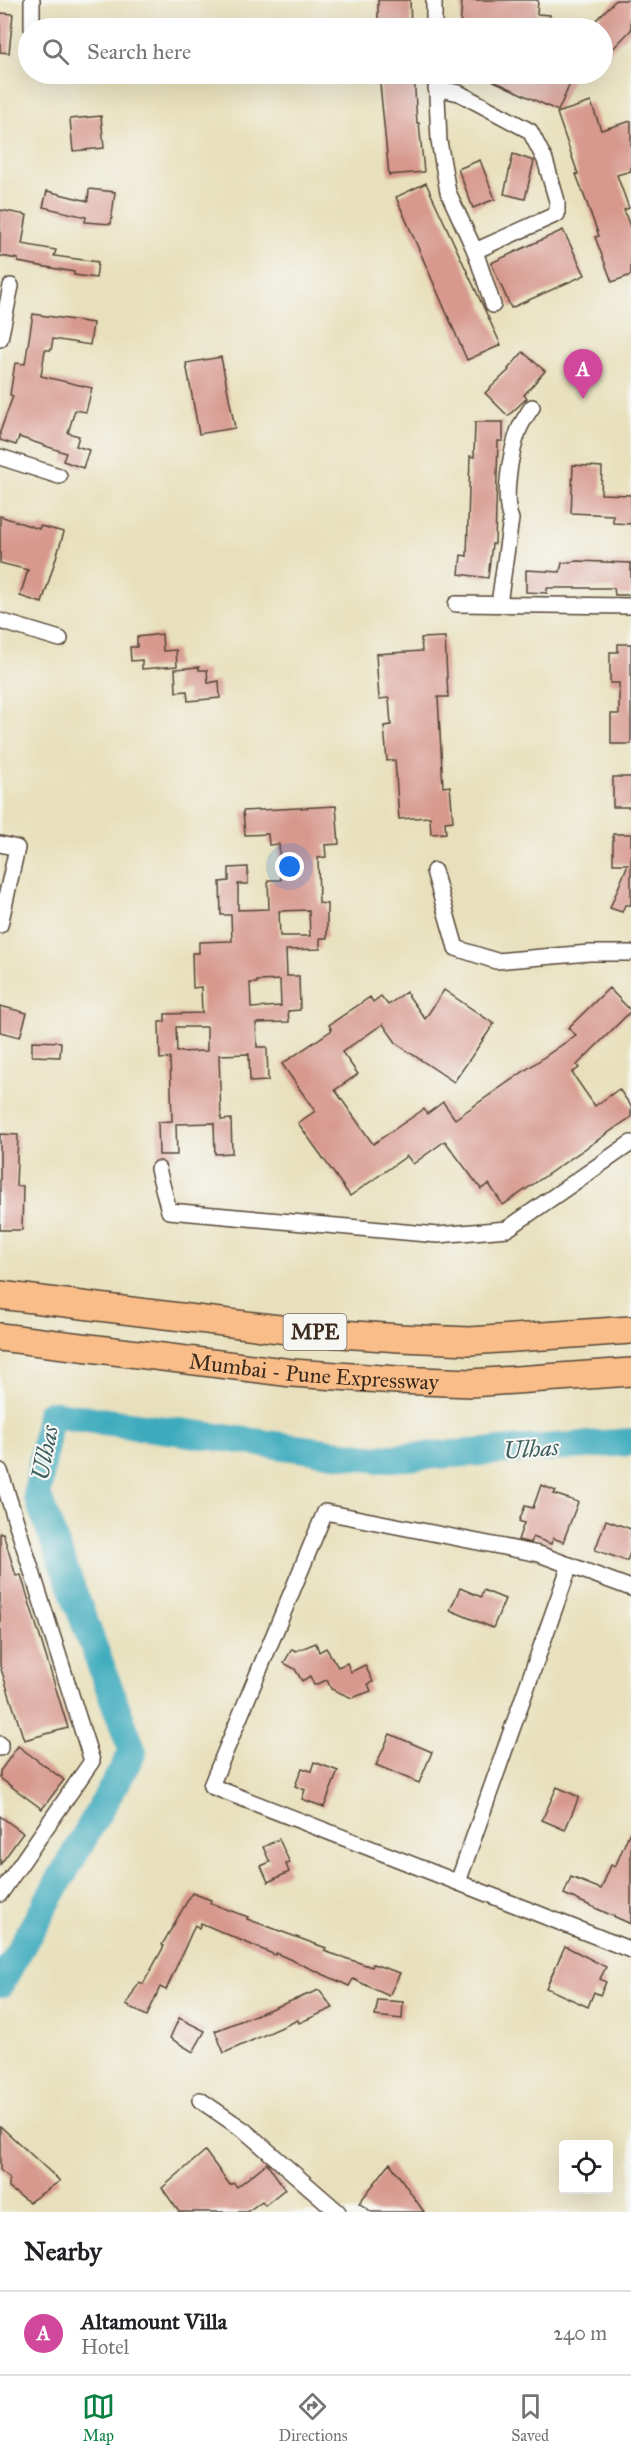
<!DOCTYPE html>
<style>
:root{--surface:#fff;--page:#f6f6f6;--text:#202124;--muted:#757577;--line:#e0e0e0;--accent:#0b8043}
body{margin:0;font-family:"IM FELL Great Primer",serif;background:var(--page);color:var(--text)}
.controls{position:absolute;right:18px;bottom:18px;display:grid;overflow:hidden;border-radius:6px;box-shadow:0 6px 24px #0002}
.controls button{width:54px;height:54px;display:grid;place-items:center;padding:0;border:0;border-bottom:2px solid var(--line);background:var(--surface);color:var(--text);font:30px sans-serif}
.you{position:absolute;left:290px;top:867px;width:21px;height:21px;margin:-15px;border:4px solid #fff;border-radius:50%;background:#1a73e8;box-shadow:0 0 0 9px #1a73e833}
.badge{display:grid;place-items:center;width:39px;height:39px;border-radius:50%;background:var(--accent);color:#fff;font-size:20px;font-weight:700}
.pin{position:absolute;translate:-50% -50px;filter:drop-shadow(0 2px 3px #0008)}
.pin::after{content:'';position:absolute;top:32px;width:21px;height:18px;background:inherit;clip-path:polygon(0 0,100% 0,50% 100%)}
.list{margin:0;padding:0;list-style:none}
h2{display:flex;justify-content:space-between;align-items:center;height:78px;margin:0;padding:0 24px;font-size:26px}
h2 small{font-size:20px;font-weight:400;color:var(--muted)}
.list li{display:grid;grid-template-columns:39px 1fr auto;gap:18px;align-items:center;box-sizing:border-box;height:84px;padding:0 24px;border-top:2px solid var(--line)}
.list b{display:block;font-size:22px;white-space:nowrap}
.list p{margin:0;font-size:20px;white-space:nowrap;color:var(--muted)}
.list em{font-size:20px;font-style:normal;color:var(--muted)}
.icon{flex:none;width:33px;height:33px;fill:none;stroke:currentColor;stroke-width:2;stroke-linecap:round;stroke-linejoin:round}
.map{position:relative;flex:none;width:631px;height:2212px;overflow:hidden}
.search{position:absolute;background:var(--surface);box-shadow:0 6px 24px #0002;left:18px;right:18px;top:18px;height:66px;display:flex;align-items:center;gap:15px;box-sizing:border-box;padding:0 21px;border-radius:33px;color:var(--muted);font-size:22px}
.sheet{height:162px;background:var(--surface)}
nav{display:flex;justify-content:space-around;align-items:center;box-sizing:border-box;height:84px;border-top:2px solid var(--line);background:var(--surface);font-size:16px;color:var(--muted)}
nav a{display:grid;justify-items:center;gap:3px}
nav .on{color:var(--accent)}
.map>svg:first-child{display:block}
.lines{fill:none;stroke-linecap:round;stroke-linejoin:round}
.river{stroke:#3eabbd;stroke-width:28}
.building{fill:#d7988d;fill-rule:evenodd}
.minor-casing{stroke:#554536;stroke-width:18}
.motorway-casing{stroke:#554536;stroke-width:30}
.minor{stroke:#fff;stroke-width:15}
.motorway{stroke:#f8bd88;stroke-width:27}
.labels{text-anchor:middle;stroke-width:4.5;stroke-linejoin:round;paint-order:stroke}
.shield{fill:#f6f6f2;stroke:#73675e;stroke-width:1.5}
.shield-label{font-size:21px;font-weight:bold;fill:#3b2a1e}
.street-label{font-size:22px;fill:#3b2a1e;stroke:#f6f6f2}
.water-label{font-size:24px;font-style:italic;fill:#3c5e5e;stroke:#f6f6f2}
</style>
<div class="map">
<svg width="631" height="2212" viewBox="0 0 631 2212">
<rect width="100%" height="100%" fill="#f6f6f2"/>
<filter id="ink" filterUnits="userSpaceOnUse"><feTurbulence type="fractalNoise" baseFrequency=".0167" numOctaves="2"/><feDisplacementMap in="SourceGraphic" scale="12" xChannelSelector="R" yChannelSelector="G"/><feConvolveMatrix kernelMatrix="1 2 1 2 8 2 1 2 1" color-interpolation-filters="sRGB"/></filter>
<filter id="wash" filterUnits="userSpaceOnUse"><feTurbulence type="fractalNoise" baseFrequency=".008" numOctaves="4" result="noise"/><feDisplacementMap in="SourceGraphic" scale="24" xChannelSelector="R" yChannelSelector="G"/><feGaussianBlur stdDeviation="1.35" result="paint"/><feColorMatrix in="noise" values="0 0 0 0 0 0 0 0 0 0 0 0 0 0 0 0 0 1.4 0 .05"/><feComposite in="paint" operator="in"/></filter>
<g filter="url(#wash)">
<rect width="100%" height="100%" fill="#e8e0bc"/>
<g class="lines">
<polyline class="river" points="0,1984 133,1752 37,1495 50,1414 377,1459 631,1442"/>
</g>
<g id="blocks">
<g class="building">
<polygon points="378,0 410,0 411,28 378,28"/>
<polygon points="462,0 538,0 537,14 550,15 549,28 460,28"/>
<polygon points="616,0 631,0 631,30 603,59 603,28 588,28"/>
<polygon points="0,13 13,14 9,53 0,52"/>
<polygon points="379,74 414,74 417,123 419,123 424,172 389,175"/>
<polygon points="479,74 565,74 573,77 558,111"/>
<polygon points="591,102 601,130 631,121 631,171 617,175 629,208 624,210 631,230 631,275 612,282 595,237 599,236 576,174 578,174 557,113"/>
<polygon points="101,116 104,148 73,151 70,119"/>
<polygon points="513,154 534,161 525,199 504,194"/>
<polygon points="480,160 495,199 473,208 458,169"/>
<polygon points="426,183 501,345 467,360 396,197"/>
<polygon points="89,189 115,192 111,224 85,222 86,217 43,207 47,191 88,201"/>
<polygon points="0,210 27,215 22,244 56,250 54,256 98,262 96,278 74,275 74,272 18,262 18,259 0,256"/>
<polygon points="563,230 585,275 511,308 491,263"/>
<polygon points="33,314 93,323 90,345 53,339 51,350 45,350 41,376 92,388 86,412 75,410 68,433 79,436 76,446 89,450 83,468 63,461 66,453 40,444 19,437 16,445 0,440 0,432 13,396 10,395 15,363 25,364"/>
<polygon points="523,352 545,371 524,395 527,398 508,416 485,393 509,370 508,369"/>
<polygon points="221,357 235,428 199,434 186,363"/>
<polygon points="475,422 503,422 503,441 498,441 495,544 492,544 488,578 459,574 461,555 467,556 470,456 474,457"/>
<polygon points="573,465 602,467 601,494 631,495 631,524 613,523 613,515 571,513"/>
<polygon points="0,516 39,529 40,526 64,532 42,603 20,596 28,570 0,563"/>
<polygon points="577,561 631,563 631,595 615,595 614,588 547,588 547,593 526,592 526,570 560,572 562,563"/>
<polygon points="162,634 163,651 176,650 177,666 142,669 142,660 131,661 130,647 137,647 137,637"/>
<polygon points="445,637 448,697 438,697 443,787 450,786 453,821 445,822 446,833 431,834 430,817 399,819 395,760 387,761 384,726 391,725 389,698 379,699 376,654 422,651 421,638"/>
<polygon points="618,644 631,644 631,744 611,744 611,714 619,714 619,683 610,683 610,652 618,652"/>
<polygon points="199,667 199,670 207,670 208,683 219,681 220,698 188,701 187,691 176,692 175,669"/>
<rect x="613" y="777" width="18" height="30"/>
<path d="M 336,806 L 339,844 L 325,845 L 326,857 L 318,858 L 319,903 L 327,904 L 327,938 L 320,938 L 320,949 L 286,950 L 287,976 L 299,976 L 300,1010 L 288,1011 L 289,1022 L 256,1023 L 257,1047 L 267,1047 L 268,1081 L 250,1082 L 249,1054 L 219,1055 L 221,1120 L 231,1119 L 232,1153 L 215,1154 L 214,1123 L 176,1124 L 177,1155 L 159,1155 L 158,1122 L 172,1121 L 170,1058 L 160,1059 L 159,1022 L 165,1022 L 165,1014 L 202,1013 L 201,987 L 193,988 L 192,953 L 199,953 L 199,942 L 232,941 L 231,915 L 221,915 L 220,882 L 229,881 L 229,868 L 248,867 L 248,884 L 238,884 L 238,910 L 269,909 L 268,880 L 281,880 L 279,844 L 269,845 L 268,834 L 245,835 L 243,811 ZM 309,910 L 310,936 L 280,936 L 279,911 ZM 280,980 L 281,1006 L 251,1008 L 250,983 L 257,983 L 257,981 ZM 176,1027 L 207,1027 L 207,1051 L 177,1052 Z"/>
<polygon points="613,834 631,834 631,905 625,905 622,912 610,908 628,864 613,864"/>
<polygon points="609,988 631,1011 577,1065 579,1068 572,1073 595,1106 619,1089 631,1106 631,1117 503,1205 489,1184 481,1189 445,1141 413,1164 407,1156 350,1196 298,1123 315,1111 282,1064 332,1030 329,1025 370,997 373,1002 381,996 388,1005 406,992 425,1019 444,990 494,1024 454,1082 397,1044 383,1024 342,1052 358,1074 335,1090 373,1144 424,1109 427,1114 443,1102 455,1119 576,1035 568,1028"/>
<polygon points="0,1006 27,1013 20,1037 0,1032"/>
<polygon points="32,1041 61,1042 60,1057 32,1056"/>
<polygon points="0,1134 18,1135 16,1186 23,1186 22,1230 0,1230"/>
<polygon points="541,1485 556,1491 554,1494 578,1502 563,1542 553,1538 551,1544 533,1537 531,1543 518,1540 524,1523 519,1521 525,1506 533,1508"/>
<polygon points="606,1520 631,1529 631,1550 627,1561 595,1550"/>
<polygon points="0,1533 3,1533 16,1576 21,1575 68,1728 24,1740 0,1666"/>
<polygon points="460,1588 481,1597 483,1590 505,1599 493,1628 450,1610"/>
<polygon points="316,1643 319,1652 326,1648 338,1667 347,1663 351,1672 365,1665 373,1682 368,1684 371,1691 352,1698 331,1689 327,1680 314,1685 310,1676 302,1681 295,1669 284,1663 292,1649 296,1651"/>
<polygon points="390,1734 432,1752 419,1783 376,1765"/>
<polygon points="18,1746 64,1780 42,1809 0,1778 0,1771"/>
<polygon points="314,1762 338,1771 324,1807 302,1799 305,1790 295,1786 302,1768 311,1771"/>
<polygon points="557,1787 579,1797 565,1830 542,1820"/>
<polygon points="0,1816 23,1833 0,1865"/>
<polygon points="631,1829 631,1924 564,1894 571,1877 601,1889 611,1865 615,1867"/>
<polygon points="279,1839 290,1863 286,1864 289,1872 268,1882 261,1866 270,1862 263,1847"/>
<polygon points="192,1893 211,1900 210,1903 248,1917 247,1919 326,1948 324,1951 372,1967 373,1964 400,1973 389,1996 353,1979 349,1986 276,1953 275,1955 201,1923 199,1928 195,1925 166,1990 160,1987 147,2016 126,2005 139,1982 143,1984 164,1946 162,1945"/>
<polygon points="565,1946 606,1967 600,1979 606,1982 600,1995 594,1992 588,2007 546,1988"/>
<polygon points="319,1990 333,2008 299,2023 298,2020 224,2053 215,2031"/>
<polygon points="378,2000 403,2002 402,2019 375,2016"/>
<polygon points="179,2018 205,2031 193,2052 170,2038"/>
<polygon points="0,2126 60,2181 29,2202 9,2188 9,2178 0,2170"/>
<polygon points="205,2151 230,2185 234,2183 237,2187 267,2163 285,2189 265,2205 262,2201 247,2212 179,2212 162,2188"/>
<polygon points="390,2163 424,2212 372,2212 359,2203"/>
</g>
</g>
</g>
<g filter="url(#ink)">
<use href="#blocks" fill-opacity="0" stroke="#554536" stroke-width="1.5"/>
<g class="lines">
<g class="minor-casing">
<g id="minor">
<polyline points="32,0 32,28"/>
<polyline points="434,28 434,0"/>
<polyline points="436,74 439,141 448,192 475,251 493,305"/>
<polyline points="436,88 459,93 530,131 545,160 557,201 557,214 475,251"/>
<polyline points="0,339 11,286"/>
<polyline points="0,457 59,476"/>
<polyline points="456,604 631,606"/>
<path d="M 499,604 L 511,519 C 502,499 511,452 518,432 C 521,423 527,415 532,407"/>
<polyline points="0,621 60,639"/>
<polyline points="0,844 17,848 0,925"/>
<polyline points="434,871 456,948 496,961 589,953 631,953"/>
<polyline points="158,1169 169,1211 438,1235 507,1229 631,1143"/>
<polyline points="0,1471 92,1761 0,1894"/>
<polyline points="631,1588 539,1554 325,1512 211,1786 631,1950"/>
<polyline points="0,1744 0,1748"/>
<polyline points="458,1882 570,1565"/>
<polyline points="200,2100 245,2131 338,2212"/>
</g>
</g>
<g class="motorway-casing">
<g id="motorway">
<polyline points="0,1295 296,1331 400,1338 470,1341 631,1330"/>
<path id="s1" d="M 0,1337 L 292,1373 L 397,1380 L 471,1383 L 631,1372"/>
</g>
</g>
<use href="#minor" class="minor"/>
<use href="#motorway" class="motorway"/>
</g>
</g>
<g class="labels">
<rect class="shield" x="283.5" y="1314" width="63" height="36" rx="4.5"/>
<g class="shield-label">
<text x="315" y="1339">MPE</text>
</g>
<g class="street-label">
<text dy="8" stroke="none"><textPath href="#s1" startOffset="316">Mumbai - Pune Expressway</textPath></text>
</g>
<g class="water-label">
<text transform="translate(531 1449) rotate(-4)" y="8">Ulhas</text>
<text transform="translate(45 1453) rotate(-79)" y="8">Ulhas</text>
</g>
</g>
</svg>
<div class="controls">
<button><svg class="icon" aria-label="locate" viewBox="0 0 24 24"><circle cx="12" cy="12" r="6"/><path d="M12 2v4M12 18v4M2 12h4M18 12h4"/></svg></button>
</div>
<div class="you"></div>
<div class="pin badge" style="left:583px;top:399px;background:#d1479c">A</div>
<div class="search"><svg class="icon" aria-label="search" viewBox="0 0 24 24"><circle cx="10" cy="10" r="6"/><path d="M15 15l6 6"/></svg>Search here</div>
</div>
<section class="sheet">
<h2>Nearby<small></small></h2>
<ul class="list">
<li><span class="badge" style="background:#d1479c">A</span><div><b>Altamount Villa</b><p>Hotel</p></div><em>240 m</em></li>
</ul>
</section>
<nav>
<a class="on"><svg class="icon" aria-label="map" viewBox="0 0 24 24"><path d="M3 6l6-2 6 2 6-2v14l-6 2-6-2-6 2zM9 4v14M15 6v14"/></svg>Map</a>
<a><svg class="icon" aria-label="directions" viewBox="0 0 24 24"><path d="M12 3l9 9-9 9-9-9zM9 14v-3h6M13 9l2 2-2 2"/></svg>Directions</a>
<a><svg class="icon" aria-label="saved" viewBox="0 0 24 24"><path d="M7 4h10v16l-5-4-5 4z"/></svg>Saved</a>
</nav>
